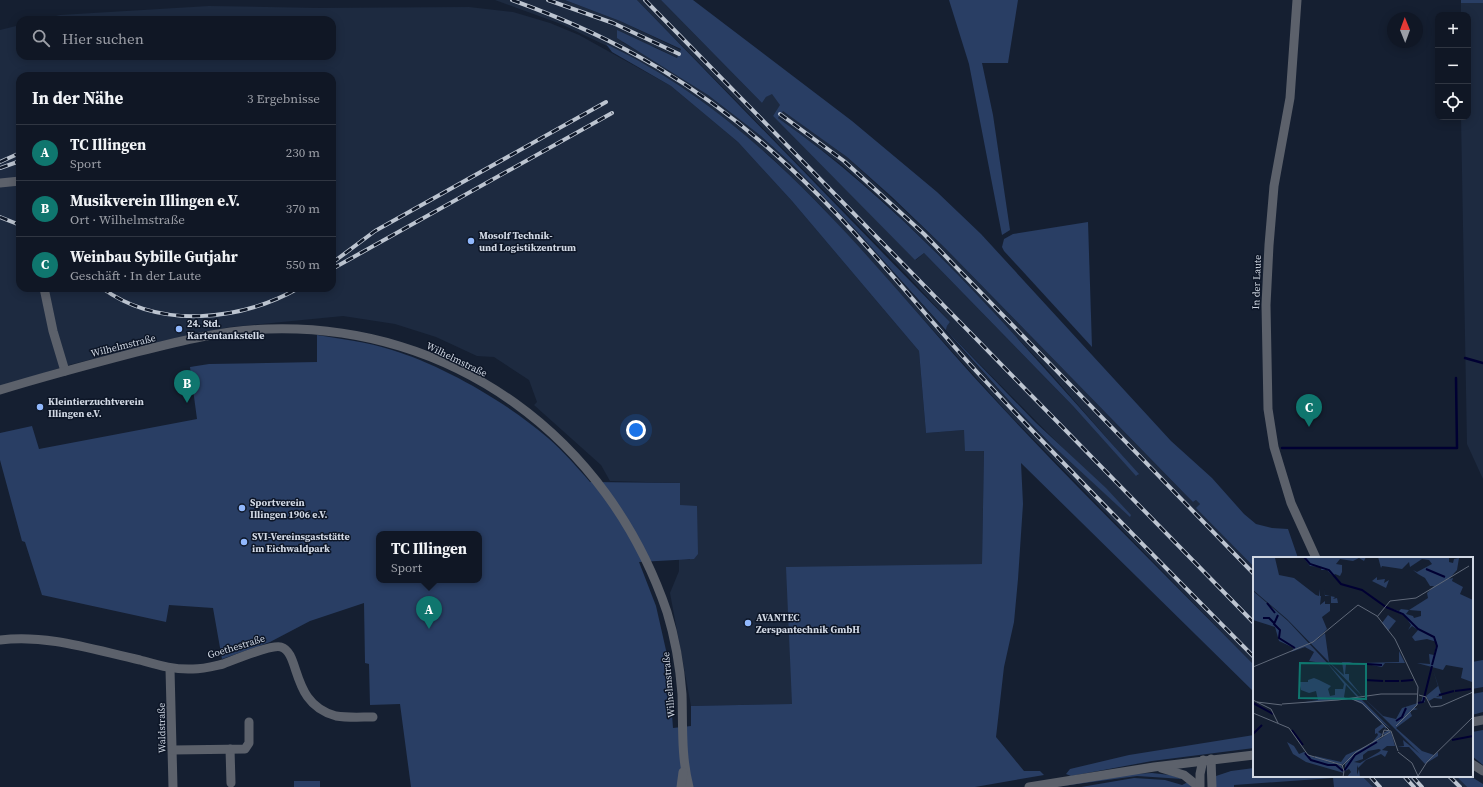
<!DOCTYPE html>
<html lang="de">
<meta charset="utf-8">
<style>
:root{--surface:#101725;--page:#1e2432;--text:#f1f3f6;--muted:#9c9fa7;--line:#303642;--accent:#0f766e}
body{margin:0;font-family:"Source Serif 4",serif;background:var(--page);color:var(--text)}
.controls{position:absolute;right:12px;top:12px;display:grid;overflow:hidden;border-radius:8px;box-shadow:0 2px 10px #0003}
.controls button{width:36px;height:36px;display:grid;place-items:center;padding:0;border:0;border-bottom:1px solid var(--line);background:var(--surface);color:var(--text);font:20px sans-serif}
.compass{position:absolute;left:1387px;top:12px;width:36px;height:36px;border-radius:50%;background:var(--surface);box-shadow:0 2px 10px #0003;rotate:359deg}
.you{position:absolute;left:636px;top:430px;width:14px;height:14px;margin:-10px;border:3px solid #fff;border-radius:50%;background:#1a73e8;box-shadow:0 0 0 6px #1a73e833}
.badge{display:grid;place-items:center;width:26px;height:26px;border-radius:50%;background:var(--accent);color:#fff;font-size:13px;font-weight:700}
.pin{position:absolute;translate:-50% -33px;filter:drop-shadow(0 1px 2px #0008)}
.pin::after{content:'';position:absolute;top:21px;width:14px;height:12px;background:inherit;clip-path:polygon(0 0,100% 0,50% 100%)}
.popup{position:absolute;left:376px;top:531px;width:106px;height:52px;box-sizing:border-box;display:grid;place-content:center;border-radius:8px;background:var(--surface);filter:drop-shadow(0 1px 3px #0005);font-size:13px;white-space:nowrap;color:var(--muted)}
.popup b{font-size:15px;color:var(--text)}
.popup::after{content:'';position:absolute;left:50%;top:100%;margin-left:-8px;border:8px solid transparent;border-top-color:var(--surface)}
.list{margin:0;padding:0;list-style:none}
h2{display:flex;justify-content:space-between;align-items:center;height:52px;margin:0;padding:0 16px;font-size:17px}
h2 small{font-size:13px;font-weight:400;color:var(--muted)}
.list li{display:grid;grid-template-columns:26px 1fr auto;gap:12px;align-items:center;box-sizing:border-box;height:56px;padding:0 16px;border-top:1px solid var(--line)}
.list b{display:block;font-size:15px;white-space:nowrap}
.list p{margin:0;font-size:13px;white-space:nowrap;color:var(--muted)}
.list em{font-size:13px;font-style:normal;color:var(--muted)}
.icon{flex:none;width:22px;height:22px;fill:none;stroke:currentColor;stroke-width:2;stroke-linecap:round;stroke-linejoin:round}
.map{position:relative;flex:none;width:1483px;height:787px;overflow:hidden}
.search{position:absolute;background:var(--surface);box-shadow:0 2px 10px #0003;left:16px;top:16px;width:320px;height:44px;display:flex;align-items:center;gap:10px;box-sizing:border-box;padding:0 14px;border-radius:12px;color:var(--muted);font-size:15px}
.panel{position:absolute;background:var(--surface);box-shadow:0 2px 10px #0003;left:16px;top:72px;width:320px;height:220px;border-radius:12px}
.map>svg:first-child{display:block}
.built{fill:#1d2a40;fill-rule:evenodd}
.green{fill:#293e64;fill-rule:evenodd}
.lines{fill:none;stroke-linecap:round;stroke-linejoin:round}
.stream{stroke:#000032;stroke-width:2.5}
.minor{stroke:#5c616b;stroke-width:9}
.rail-casing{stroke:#bcc4d0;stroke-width:4}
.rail{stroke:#0d1627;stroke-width:2.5;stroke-dasharray:8;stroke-linecap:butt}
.poi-dot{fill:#91b8fd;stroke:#0d1627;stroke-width:1.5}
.labels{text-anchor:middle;stroke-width:3;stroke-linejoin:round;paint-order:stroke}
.poi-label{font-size:10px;font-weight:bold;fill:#d1d8e4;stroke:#0d1627;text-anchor:start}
.street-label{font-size:10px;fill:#d1d8e4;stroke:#0d1627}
.inset-river{fill:none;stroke:#000032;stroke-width:2}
.inset-road{fill:none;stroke:#606979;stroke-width:1}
.view{fill:#0f766e;fill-opacity:0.15;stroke:#0f766e;stroke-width:2}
.inset-edge{fill:none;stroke:#d1d8e4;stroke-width:2}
</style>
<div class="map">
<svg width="1483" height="787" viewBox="0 0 1483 787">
<rect width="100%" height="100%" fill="#151f31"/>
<g class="built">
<polygon points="495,0 565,0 620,21 681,50 677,58 655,47 622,42 654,60 708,95 761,136 791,163 856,230 948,334 1014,406 1051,444 1130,516 946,330 947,326 950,322 906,274 637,0 661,0 762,103 766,97 772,93 781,105 773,116 916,260 924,253 1073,406 1137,476 1138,474 1046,368 939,255 886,204 842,165 778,118 783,110 847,157 945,248 1184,493 1193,502 1196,500 1200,504 1197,508 1254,567 1254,665 1007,412 822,207 771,157 702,102 634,59 561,24"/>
<polygon points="1461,3 1483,3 1483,479 1467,444 1461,117 1468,117 1468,15 1461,15"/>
<path d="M 209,6 L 317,8 L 469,7 L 513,12 L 550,23 L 579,35 L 671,86 L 738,142 L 792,201 L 919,351 L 926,433 L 964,430 L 984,451 L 982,564 L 948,565 L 792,704 L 691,706 L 670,593 L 679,571 L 679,559 L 690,560 L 680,505 L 680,483 L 610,481 L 601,465 L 534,405 L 537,402 L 529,380 L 494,357 L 477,356 L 436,337 L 395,324 L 343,316 L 230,327 L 171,339 L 69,365 L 0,387 L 0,30 L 20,25 L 20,56 L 332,56 L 332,20 L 39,20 L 60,15 ZM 20,76 L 332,76 L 332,288 L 20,288 Z"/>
<polygon points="1362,776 1456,776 1467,787 1373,787"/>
</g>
<g class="green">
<polygon points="565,0 637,0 950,322 947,326 946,330 1035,422 1106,488 1131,515 1130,517 1051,444 1014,406 856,230 791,163 761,136 708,95 617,38 617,30 677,58 681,49 620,21"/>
<path d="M 661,0 L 693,0 L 852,121 L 937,192 L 981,234 L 1171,441 L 1212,478 L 1244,514 L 1256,524 L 1272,528 L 1288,529 L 1298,558 L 1254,558 L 1254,567 L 1196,508 L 1200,504 L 1196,500 L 1193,502 L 1184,493 L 945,248 L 892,197 L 847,157 L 783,111 L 778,118 C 918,216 1025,348 1139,474 L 1136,476 L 1073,406 L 924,253 L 915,260 L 773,116 L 780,105 L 772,94 L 766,97 L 762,103 Z"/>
<polygon points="949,0 1018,0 1008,63 982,63 993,115 1010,230 1002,235 969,64"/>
<rect x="1461" y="0" width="22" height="3"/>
<path d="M 606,44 C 761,118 861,251 973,376 C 1063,475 1160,569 1254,665 L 1254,692 L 1021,463 L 1023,504 L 1018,579 L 1014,622 L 1004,667 L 996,737 L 1024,771 L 1040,771 L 1044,775 L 975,787 L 411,787 L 400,704 L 370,705 L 369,664 L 365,663 L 364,603 L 310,621 L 270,642 L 222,659 L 213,608 L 169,605 L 166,622 L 42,595 L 25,542 L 22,541 L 0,460 L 0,433 L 32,426 L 39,449 L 197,419 L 190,367 L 209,364 L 317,362 L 317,335 C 342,339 367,342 392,350 C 442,365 508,403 548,438 C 563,451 577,467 590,482 L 680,483 L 680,505 L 697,506 L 698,554 L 694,559 L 639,562 L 656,606 L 668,659 L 673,728 L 691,726 L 691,706 L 792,704 L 786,567 L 982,564 L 984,451 L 965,451 L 964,430 L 926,433 L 919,351 L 792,201 L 738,142 L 671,86 L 612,52 ZM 379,534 L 479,534 L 479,580 L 379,580 Z"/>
<polygon points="1088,222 1092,347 1004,251 1002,247 1004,239 1013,234"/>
<polygon points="1483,660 1483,687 1472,689 1472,662"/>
<polygon points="1483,692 1483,712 1472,715 1472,694"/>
<polygon points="1483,730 1483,765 1472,756 1472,732"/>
<polygon points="1254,735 1254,748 1152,761 1071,776 1066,774 1070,769 1129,755"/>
<polygon points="1254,768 1254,776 1362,776 1373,787 1334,787 1333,778 1234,785 1234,787 1214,787 1216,776 1231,771"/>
<polygon points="1152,773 1170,775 1183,779 1137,776 1055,787 1132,774"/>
<polygon points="1456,776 1470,776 1483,784 1483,787 1467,787"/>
<polygon points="1134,778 1165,780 1182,785 1188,782 1192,787 1081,787"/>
<rect x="294" y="781" width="26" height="6"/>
</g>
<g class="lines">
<g class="stream">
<polyline points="1465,358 1483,363"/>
<polyline points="1282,448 1457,448 1456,378"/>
</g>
<g class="minor">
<polyline points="1297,0 1290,98 1274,186 1269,245 1266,305 1268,409 1274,447 1291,503 1316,558"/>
<polyline points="0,183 20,181"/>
<polyline points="44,288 53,331 65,371"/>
<path d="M 0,390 C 46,376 91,364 137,352 C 180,341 224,330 268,329 C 453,323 608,438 667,612 C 675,638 680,667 682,694 C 683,726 681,756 689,787"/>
<path d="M 0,640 C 48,634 94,650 140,660 C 158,665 174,670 193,669 C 203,669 214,666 223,664 C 234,660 272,644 281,647 C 301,653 290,704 336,716 C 348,718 361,717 373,717"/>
<polyline points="170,669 173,787"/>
<polyline points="1472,722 1483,720"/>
<polyline points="230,749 231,783"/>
<polyline points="173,750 245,749 249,743 249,722"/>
<polyline points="1211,759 1212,787"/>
<polyline points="1472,764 1483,771"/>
<polyline points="1161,768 1184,775 1199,787"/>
<polyline points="681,787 683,772"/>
<polyline points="1029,787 1154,767 1254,755"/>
<polyline points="1200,787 1200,774 1203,760"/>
</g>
<g class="rail-casing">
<g id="rail">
<path d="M 512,0 C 618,38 703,87 786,164 C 855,227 914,303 977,372 C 1067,469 1161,563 1254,657"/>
<polyline points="548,0 613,23 679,54"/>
<polyline points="645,0 1254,623"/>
<polyline points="780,114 844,161 924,234 1254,574"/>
<polyline points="0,162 20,153"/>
<polyline points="0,168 20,161"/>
<polyline points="0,217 20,225"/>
<polyline points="332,263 375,231 606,102"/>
<polyline points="332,269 612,113"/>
<path d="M 102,288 C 160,330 240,321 299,288"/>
<polyline points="1370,776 1380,787"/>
<polyline points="1404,776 1414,787"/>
<polyline points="1412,776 1422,787"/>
<polyline points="1449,776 1460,787"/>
</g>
</g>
<use href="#rail" class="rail"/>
</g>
<g class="poi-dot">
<circle cx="471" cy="241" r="4"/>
<circle cx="179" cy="329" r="4"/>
<circle cx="40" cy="407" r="4"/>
<circle cx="242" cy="508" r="4"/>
<circle cx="244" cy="542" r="4"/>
<circle cx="748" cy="623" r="4"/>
</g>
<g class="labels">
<g class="poi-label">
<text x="479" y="239">Mosolf Technik-<tspan x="479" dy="12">und Logistikzentrum</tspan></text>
<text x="187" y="327">24. Std.<tspan x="187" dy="12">Kartentankstelle</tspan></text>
<text x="48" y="405">Kleintierzuchtverein<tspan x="48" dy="12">Illingen e.V.</tspan></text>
<text x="250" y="506">Sportverein<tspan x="250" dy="12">Illingen 1906 e.V.</tspan></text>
<text x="252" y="540">SVI-Vereinsgaststätte<tspan x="252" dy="12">im Eichwaldpark</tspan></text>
<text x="756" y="621">AVANTEC<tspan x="756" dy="12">Zerspantechnik GmbH</tspan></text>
</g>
<g class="street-label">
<text transform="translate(1256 282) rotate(-88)" y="4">In der Laute</text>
<text transform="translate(123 345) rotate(-14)" y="4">Wilhelmstraße</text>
<text transform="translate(457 359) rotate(26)" y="4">Wilhelmstraße</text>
<text transform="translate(236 646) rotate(-17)" y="4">Goethestraße</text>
<text transform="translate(668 685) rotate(-95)" y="4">Wilhelmstraße</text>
<text transform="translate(161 728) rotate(-91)" y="4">Waldstraße</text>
</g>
</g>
<g transform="translate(1253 557)">
<rect width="220" height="220" fill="#151f31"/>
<path d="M 0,0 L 35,0 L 22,1 L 26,18 L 41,21 L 63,38 L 66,39 L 66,32 L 67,39 L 72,39 L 71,32 L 72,38 L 82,40 L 80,42 L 84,41 L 85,46 L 78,46 L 78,39 L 68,39 L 67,48 L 72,44 L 72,47 L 77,47 L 77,54 L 69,60 L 74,72 L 63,84 L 72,76 L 76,105 L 91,118 L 89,105 L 100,105 L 93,107 L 92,117 L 96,117 L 96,123 L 110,140 L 34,62 L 0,33 ZM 50,0 L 108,0 L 110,1 L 113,0 L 111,4 L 106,1 L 100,4 L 87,2 L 83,7 L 89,8 L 89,15 L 87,19 L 82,17 L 80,19 L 74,13 L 68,13 L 69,10 L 57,9 ZM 125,0 L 190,0 L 196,1 L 196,5 L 200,6 L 201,2 L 206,1 L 204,13 L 196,22 L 200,21 L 199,24 L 210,30 L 207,37 L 220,43 L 219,125 L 208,121 L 210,111 L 193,108 L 190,113 L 164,106 L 177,107 L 176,97 L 181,98 L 184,85 L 174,82 L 162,84 L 159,80 L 165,73 L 159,69 L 155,73 L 158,68 L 152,59 L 136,51 L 146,54 L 148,52 L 156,53 L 153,57 L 160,59 L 161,61 L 168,59 L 168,54 L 156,53 L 175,41 L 174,36 L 181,29 L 177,29 L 172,21 L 165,17 L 160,13 L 164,15 L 179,7 L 176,3 L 169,2 L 157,10 L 156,5 L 149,12 L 129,9 L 128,11 ZM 124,20 L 124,23 L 132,22 L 131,26 L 136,23 L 133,31 L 119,24 ZM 0,34 L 35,64 L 106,140 L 98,142 L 101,143 L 107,141 L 138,172 L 127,164 L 133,170 L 133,172 L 131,170 L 125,175 L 129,177 L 125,183 L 135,177 L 138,175 L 132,179 L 130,176 L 136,173 L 138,175 L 142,189 L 134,189 L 129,193 L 135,194 L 132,200 L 128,197 L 113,203 L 105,211 L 104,208 L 104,218 L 106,212 L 107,220 L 94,220 L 98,215 L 96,212 L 92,214 L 92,207 L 96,202 L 89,208 L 84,206 L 70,203 L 88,208 L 91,216 L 53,205 L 40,197 L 34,185 L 41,189 L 46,197 L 51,195 L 62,201 L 62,199 L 88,205 L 93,198 L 118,187 L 125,178 L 124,176 L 122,177 L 122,172 L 129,167 L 109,147 L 98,142 L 46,146 L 65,143 L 63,134 L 56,136 L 48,133 L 46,125 L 55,125 L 55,123 L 61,121 L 66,123 L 78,129 L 75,132 L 77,139 L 82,138 L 82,132 L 90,132 L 91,127 L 75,107 L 56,104 L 61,95 L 52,90 L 38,95 L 41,91 L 26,84 L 22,70 L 0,63 ZM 93,128 L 104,140 L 91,142 L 93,142 L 91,140 ZM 126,192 L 128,193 L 126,195 L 107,206 L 101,205 L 110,202 L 110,198 L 115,194 ZM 135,58 L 143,64 L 135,74 L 129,66 ZM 146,94 L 152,106 L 132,106 L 129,110 L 108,106 L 146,105 ZM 180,113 L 188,137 L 183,140 L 189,139 L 189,142 L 181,141 L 176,144 L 173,139 L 185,129 ZM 170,139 L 172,145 L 165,147 L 161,151 L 165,152 L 157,154 L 159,159 L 143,171 L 169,194 L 181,198 L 185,195 L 185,199 L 172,207 L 156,190 L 144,190 L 151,189 L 150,183 L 167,197 L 110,140 L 130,159 L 143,162 L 149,151 L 168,145 Z" fill="#293e64" fill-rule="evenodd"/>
<path class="inset-river" d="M 51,0 L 57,7 L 76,13 L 88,27 L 109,33 L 133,50 L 150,57 L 165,72 L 181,80 L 184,89 L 179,108M 173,12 L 192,20M 14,46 L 22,56M 25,58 L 21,67 L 27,73 L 26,81 L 42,91M 10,61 L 16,61 L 21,66M 114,107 L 129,108M 112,123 L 130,124M 132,124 L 146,124M 148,124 L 160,123M 202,134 L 218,132M 186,138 L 201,134M 0,146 L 20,157M 165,146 L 170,145 L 179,109M 143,164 L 149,160 L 153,151M 39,173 L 50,188M 0,177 L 9,168M 199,183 L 220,179M 52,196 L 58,203 L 75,208 L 83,208 L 90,214M 91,214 L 102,198 L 124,185"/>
<path class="inset-road" d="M 124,59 L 142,82 L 165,130 L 164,148 L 143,169M 124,60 L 137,44 L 163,41 L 216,9M 0,110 L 60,85 L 105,48 L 124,59M 166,138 L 173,140 L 178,150 L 188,149 L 220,135M 99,142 L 109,146 L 136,173M 0,143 L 18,152 L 25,166M 4,145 L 29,148M 29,147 L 85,143 L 128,137 L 164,137M 0,156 L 36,171 L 55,198 L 89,208 L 91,214 L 90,220M 129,180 L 131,173 L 138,174 L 145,194M 145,195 L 159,206 L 165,219 L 174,205 L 220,160M 89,209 L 103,195 L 137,175"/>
<path class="view" d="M 47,106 L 113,107 L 113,142 L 46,141 Z"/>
<rect width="220" height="220" class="inset-edge"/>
</g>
</svg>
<div class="controls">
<button>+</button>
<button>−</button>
<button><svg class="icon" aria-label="locate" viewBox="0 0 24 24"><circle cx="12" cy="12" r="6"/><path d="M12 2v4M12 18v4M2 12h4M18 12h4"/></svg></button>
</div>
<svg class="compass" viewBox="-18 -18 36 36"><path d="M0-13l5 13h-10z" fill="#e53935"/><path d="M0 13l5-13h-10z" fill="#9c9fa7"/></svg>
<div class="you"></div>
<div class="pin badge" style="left:429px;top:629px">A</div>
<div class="popup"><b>TC Illingen</b>Sport</div>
<div class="pin badge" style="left:187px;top:403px">B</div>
<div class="pin badge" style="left:1309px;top:427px">C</div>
<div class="search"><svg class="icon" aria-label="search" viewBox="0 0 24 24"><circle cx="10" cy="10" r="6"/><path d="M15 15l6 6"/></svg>Hier suchen</div>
<section class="panel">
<h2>In der Nähe<small>3 Ergebnisse</small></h2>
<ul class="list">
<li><span class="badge">A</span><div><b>TC Illingen</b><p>Sport</p></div><em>230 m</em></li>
<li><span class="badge">B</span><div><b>Musikverein Illingen e.V.</b><p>Ort · Wilhelmstraße</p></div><em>370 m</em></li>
<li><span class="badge">C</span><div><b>Weinbau Sybille Gutjahr</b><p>Geschäft · In der Laute</p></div><em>550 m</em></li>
</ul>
</section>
</div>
